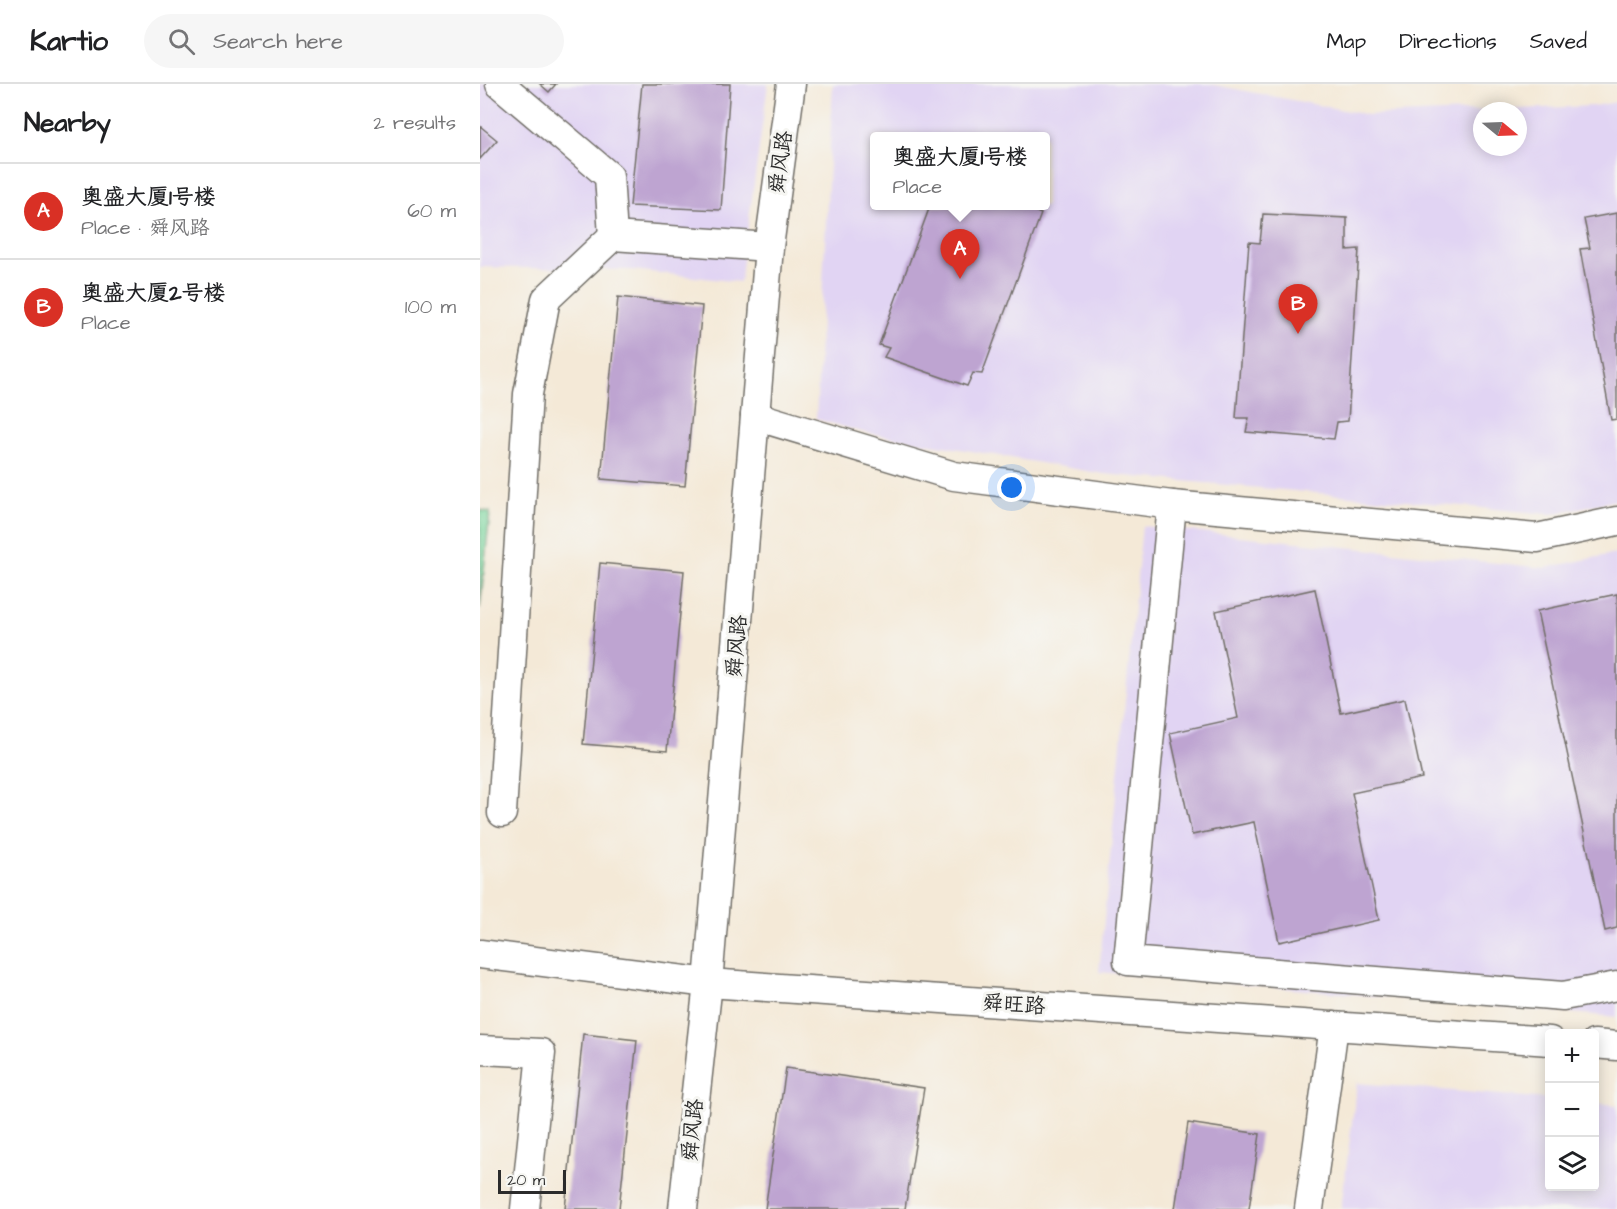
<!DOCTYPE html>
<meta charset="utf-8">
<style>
:root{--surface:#fff;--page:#f6f6f6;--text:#202124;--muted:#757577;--line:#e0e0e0;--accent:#d93025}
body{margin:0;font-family:"Architects Daughter","LXGW WenKai TC",sans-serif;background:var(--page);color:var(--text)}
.controls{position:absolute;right:18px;bottom:18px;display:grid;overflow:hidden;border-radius:6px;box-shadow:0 3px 15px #0003}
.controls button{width:54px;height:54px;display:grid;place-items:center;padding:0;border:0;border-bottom:2px solid var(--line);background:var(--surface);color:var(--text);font:30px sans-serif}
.compass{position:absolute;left:993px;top:18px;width:54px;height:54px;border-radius:50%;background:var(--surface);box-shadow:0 3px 15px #0003;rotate:109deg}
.scale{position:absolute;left:18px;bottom:15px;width:68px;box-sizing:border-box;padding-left:6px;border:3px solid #2b2b2b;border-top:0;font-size:16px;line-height:21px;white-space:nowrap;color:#2b2b2b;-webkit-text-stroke:4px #f6f6f2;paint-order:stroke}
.you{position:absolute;left:532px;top:404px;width:21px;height:21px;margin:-15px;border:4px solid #fff;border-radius:50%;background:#1a73e8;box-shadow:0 0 0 9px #1a73e833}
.badge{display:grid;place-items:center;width:39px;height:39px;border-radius:50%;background:var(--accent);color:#fff;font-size:20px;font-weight:700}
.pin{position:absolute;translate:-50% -50px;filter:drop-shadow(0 2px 3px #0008)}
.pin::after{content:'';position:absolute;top:32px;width:21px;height:18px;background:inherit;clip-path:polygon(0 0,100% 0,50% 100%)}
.popup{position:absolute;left:390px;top:48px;width:180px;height:78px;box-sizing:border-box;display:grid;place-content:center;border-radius:6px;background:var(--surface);filter:drop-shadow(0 2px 4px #0005);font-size:20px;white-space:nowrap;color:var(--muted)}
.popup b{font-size:22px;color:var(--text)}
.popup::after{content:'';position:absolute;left:50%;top:100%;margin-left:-12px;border:12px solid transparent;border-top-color:var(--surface)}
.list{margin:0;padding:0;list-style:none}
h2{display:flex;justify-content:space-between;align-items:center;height:78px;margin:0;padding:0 24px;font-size:26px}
h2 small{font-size:20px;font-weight:400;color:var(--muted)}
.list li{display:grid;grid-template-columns:39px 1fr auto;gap:18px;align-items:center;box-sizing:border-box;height:96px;padding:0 24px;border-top:2px solid var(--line)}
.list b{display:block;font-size:22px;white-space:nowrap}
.list p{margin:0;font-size:20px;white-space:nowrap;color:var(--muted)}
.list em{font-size:20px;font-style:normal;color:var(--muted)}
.icon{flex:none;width:33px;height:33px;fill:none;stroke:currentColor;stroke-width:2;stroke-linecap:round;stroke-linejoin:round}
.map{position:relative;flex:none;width:1137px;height:1125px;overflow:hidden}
header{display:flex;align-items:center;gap:36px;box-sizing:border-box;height:84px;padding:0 30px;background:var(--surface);border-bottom:2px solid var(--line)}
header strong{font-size:28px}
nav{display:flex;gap:33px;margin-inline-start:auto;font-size:21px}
.search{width:420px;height:54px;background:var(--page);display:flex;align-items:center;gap:15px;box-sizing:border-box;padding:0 21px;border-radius:33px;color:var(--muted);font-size:22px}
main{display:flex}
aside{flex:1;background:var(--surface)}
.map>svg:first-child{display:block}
.built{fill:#e1d4f3;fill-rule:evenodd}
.green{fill:#7ad59c;stroke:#528064;stroke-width:1.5}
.building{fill:#bea4d1}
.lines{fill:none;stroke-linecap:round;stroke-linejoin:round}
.minor-casing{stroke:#716e67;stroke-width:31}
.minor{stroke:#fff;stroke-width:28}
.labels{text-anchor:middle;stroke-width:6;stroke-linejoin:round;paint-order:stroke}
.street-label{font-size:21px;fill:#2b2b2b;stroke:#f6f6f2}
</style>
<header>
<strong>Kartio</strong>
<div class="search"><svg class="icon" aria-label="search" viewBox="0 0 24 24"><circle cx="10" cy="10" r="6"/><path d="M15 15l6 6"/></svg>Search here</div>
<nav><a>Map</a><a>Directions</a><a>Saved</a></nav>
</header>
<main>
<aside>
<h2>Nearby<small>2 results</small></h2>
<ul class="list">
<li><span class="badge">A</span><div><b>奥盛大厦1号楼</b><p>Place · 舜风路</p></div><em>60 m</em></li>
<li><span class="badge">B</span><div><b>奥盛大厦2号楼</b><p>Place</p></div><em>100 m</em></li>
</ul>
</aside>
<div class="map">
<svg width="1137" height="1125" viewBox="0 0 1137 1125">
<rect width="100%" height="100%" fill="#f6f6f2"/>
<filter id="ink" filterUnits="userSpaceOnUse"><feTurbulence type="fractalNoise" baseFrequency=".0167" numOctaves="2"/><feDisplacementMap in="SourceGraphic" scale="12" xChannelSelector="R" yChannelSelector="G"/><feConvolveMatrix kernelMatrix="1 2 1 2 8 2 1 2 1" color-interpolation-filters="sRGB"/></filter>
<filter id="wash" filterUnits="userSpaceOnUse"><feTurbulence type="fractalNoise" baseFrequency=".008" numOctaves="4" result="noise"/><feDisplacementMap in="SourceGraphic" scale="24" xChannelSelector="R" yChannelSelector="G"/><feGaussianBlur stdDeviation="1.35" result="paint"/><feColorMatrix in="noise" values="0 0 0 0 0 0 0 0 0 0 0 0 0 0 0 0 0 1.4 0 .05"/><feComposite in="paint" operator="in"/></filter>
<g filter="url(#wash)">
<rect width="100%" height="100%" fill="#f4e9d7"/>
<g class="built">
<polygon points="0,0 288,0 260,198 152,186 0,183"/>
<path d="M 353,0 L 729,0 L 889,31 L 1113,22 L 1137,18 L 1137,416 L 1071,430 L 624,390 L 382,348 L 336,335 ZM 1002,27 L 1038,27 L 1038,63 L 1002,63 ZM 394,52 L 566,52 L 566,122 L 394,122 Z"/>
<polygon points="662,442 1065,484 1137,469 1137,933 619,888"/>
<polygon points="877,999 1069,1015 1070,1102 1114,1102 1115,1019 1137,1021 1137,1125 861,1125"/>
</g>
<polygon class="green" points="0,426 10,428 0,525"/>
<g id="blocks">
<g class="building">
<polygon points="60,0 76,0 69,8"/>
<polygon points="162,0 250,0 241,126 150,122"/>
<polygon points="0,42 17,56 0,75"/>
<polygon points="450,122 551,122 550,125 561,130 502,290 493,289 487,302 404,273 409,264 399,261"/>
<polygon points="1137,129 1137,335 1131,336 1100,165 1110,164 1104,135"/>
<polygon points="783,130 867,134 867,166 879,165 868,337 857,338 854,355 766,348 769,334 756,334 769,158 780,159"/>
<polygon points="138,213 222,222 205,402 121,395"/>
<polygon points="120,479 204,487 187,667 103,660"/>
<polygon points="835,505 861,629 925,615 942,694 872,709 899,836 799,858 774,738 712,751 690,649 758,634 736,527"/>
<polygon points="1137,510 1137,844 1125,847 1057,527"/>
<polygon points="103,950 157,956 139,1125 85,1125"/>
<polygon points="306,984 444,1004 425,1125 285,1125"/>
<polygon points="708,1039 780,1050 769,1125 695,1125"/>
</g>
</g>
</g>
<g filter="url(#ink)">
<use href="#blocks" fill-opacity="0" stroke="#716e67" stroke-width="1.5"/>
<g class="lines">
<g class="minor-casing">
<g id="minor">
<polyline points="20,0 129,92 133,152 289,163"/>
<polyline points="275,332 474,392 692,421 1057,454 1137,437"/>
<polyline points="692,421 648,877 1083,912 1137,902"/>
<polyline points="22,729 48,310 66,215 133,152"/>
<polyline points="0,870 228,899 1070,957"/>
<polyline points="1114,960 1137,962"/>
<polyline points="0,966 61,969 45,1125"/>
<polyline points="203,1125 228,899 289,163 311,0"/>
<polyline points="829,1125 854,942"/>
</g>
</g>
<use href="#minor" class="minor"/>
</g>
</g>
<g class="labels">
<g class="street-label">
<text transform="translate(300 78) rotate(-82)" y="7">舜风路</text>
<text transform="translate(256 562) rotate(-85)" y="7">舜风路</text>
<text transform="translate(534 920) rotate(4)" y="7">舜旺路</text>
<text transform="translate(212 1046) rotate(-84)" y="7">舜风路</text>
</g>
</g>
</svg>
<div class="controls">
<button>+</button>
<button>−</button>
<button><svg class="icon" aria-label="layers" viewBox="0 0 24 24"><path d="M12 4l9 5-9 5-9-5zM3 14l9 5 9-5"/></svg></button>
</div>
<svg class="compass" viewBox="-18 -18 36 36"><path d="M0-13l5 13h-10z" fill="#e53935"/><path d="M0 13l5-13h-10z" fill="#757577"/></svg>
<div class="scale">20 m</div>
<div class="you"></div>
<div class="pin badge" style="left:480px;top:195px">A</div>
<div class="popup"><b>奥盛大厦1号楼</b>Place</div>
<div class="pin badge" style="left:818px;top:250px">B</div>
</div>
</main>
